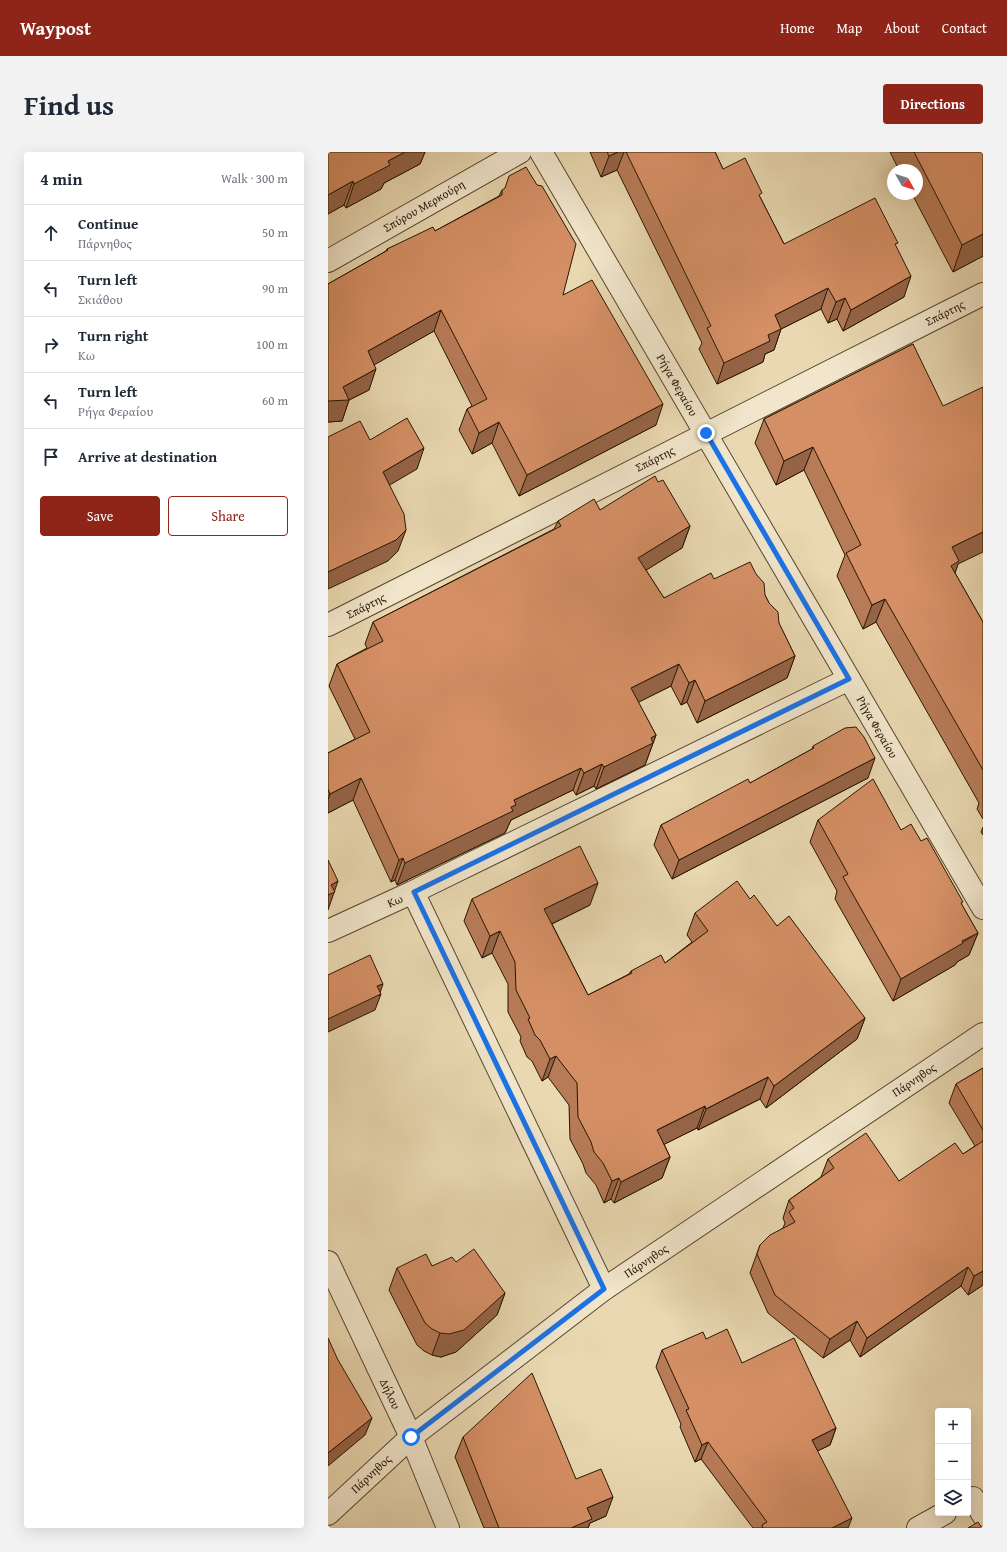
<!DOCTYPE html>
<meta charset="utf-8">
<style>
:root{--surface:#fff;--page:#f2f2f3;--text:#1f2937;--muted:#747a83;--line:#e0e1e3;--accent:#8f2418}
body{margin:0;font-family:"Gentium Book Plus",serif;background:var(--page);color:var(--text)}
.controls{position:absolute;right:12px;bottom:12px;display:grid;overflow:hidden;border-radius:4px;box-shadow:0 4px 16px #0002}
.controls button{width:36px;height:36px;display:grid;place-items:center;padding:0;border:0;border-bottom:1px solid var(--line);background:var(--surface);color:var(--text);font:20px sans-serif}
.compass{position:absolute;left:559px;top:12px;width:36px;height:36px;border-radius:50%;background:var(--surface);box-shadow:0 4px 16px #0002;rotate:129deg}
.stop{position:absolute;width:12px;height:12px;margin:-9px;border:3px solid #1a73e8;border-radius:50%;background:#fff}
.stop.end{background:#1a73e8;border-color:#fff;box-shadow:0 1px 4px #0008}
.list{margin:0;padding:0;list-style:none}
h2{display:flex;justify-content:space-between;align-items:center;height:52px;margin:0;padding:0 16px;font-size:17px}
h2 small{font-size:13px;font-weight:400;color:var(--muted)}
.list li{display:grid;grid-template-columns:26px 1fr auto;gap:12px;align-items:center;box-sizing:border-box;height:56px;padding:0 16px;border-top:1px solid var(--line)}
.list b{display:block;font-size:15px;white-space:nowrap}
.list p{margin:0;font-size:13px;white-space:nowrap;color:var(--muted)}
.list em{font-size:13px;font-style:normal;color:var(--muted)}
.actions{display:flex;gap:8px;padding:12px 16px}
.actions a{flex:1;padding:9px 0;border:1px solid var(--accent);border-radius:4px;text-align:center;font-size:14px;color:var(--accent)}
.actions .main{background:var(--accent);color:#fff}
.icon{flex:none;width:22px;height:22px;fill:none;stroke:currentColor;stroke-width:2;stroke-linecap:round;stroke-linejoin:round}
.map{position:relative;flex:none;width:655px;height:1376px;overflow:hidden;border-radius:4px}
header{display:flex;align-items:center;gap:24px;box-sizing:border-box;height:56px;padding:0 20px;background:var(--accent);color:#fff}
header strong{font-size:19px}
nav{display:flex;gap:22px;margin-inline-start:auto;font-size:14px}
.intro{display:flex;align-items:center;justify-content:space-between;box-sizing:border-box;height:96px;padding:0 24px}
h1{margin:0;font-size:28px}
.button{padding:10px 18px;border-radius:4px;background:var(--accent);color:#fff;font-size:14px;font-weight:700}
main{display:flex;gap:24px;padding:0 24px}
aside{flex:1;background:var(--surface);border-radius:4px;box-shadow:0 4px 16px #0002}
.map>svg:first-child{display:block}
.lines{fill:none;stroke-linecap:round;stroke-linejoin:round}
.minor-casing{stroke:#59462d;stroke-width:24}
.minor{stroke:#f1e6cc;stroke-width:22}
.wall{fill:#b77b57;stroke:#291601}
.shaded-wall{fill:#956447;stroke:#291601}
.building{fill:#d58f65;stroke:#291601}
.route{stroke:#1a73e8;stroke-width:5}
.labels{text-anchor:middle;stroke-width:3;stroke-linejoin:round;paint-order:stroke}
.street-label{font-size:12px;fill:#291601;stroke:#f1e6cc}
</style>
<header>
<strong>Waypost</strong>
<nav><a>Home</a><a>Map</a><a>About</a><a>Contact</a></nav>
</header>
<div class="intro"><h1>Find us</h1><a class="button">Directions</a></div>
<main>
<aside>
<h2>4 min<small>Walk · 300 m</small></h2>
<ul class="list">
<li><svg class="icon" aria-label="ahead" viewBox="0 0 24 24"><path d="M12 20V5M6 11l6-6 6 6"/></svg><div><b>Continue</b><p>Πάρνηθος</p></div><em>50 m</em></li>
<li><svg class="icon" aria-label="left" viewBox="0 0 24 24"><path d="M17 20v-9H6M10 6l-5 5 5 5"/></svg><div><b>Turn left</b><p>Σκιάθου</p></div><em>90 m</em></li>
<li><svg class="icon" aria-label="right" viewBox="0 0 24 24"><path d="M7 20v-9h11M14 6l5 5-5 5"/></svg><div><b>Turn right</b><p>Κω</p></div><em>100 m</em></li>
<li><svg class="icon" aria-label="left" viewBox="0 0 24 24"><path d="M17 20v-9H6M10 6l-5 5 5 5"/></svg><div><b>Turn left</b><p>Ρήγα Φεραίου</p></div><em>60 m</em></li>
<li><svg class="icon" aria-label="arrive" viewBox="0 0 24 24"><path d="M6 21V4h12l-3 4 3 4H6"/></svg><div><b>Arrive at destination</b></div></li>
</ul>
<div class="actions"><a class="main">Save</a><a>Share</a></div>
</aside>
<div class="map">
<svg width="655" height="1376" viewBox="0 0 655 1376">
<rect width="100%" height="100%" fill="#e9d8b1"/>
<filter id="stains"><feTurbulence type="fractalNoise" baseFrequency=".005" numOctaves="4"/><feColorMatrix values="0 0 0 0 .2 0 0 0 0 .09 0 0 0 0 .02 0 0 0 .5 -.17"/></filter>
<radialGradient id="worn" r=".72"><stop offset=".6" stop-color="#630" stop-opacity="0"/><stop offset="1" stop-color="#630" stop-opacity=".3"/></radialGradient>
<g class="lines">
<g class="minor-casing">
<g id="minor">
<polyline points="213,0 655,756"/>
<polyline points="0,109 192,0"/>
<polyline points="0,473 655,142"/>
<polyline points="85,740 276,1137"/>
<polyline points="0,779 85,740 521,527"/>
<polyline points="0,1110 83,1285 120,1376"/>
<polyline points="645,1346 655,1363"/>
<polyline points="0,1362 83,1285 276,1137 655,882"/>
<polyline points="590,1376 617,1361"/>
</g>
</g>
<use href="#minor" class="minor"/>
</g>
<g class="wall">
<polygon points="0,0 97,0 92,12 56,31 53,37 18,56 16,53 0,62"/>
<polygon points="262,0 387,0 395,17 432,45 456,92 568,95 576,145 515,179 509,167 500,171 493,157 453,177 446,198 437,202 435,210 389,232 371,197 374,191 289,18 273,25"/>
<polygon points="562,0 655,0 655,104 625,120 584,42 589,42 589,18 571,18"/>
<polygon points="174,38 235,143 328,273 191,344 164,291 144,302 131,278 139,257 144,254 106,179 46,212 41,238 21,248 14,269 0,270 0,132 58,99 59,97 107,79 171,44"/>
<polygon points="585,192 630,412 627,421 655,470 655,667 649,657 651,651 548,470 535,477 509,424 517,403 476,318 448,333 427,291 436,267"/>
<polygon points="330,330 362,374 354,396 318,418 336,446 386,427 437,443 467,504 459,526 369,571 359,550 353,553 343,534 310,550 328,583 317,613 268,637 266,634 248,643 245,638 183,668 177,681 69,733 67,728 63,730 25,648 0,661 0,601 27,587 1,534 9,512 39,496 37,492 45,470 226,377 230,369 272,358"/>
<polygon points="485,594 540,626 344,727 326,693 333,673 422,631 484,597"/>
<polygon points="490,668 573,678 593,689 634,753 650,781 641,803 629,810 627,813 565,849 507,747 509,739 482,690"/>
<polygon points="655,675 655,683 653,680"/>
<polygon points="144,747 262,753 224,772 260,843 301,822 303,819 337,811 364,790 359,783 367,761 422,747 449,774 537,866 529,887 438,956 432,947 370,978 369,976 336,992 342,1005 334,1026 286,1051 283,1047 276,1051 268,1033 258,1021 255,1012 242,987 241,953 220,925 214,929 204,909 199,905 192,889 193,885 180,860 180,832 164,801 154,806 136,769"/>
<polygon points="655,916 655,1133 640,1143 633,1134 532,1205 522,1188 495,1206 440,1161 422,1121 432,1093 455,1076 457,1071 455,1066 461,1048 493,1025 500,1007 571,1029 635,1002 647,994 621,951 628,932"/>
<polygon points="128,1110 177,1141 169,1163 128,1200 113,1205 104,1203 96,1199 89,1193 61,1138 69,1116 104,1114"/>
<polygon points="378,1187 414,1211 508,1276 502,1293 489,1299 520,1376 425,1376 373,1307 367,1310 352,1275 353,1272 328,1215 334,1198"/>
<polygon points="135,1285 248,1327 278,1364 262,1371 260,1376 156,1376 127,1305"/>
</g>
<g class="shaded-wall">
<polygon points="77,0 97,0 92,12 56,31 53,37 18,56 26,32 60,9"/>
<polygon points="290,0 296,0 289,18 273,25 281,4"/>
<polygon points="25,29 16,53 0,62 0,43"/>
<polygon points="655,82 655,104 625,120 634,93"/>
<polygon points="583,124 576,145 515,179 523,158"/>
<polygon points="500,136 493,157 453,177 446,198 437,202 435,210 389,232 396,211 447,163"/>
<polygon points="517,146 509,167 500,171 508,150"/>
<polygon points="113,158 106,179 32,221 40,199"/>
<polygon points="48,217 41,238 21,248 14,269 0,270 0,249 15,235"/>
<polygon points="335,252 328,273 191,344 199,323"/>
<polygon points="171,270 164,291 144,302 151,281"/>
<polygon points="485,295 476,318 448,333 456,309"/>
<polygon points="96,296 89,317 48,341 55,320"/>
<polygon points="362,374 354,396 302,428 310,406"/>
<polygon points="78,378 70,399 60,409 0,437 0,420"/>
<polygon points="655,380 655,400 630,412 623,433 614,437 624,395"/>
<polygon points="557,447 548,470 535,477 544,453"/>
<polygon points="467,504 459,526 369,571 377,549"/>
<polygon points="351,512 343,534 295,558 303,536"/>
<polygon points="367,528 359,550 353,553 361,531"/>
<polygon points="328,583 317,613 268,637 276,615"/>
<polygon points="547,606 540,626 344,727 351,708"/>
<polygon points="274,612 266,634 248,643 256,621"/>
<polygon points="253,616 245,638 183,668 177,681 69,733 77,711 186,648"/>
<polygon points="33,626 25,648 0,661 0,648 2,642"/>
<polygon points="75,706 67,728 63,730 71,708"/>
<polygon points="10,729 0,758 0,742 3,733"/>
<polygon points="270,731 262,753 209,779 216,757"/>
<polygon points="172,779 164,801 154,806 162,784"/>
<polygon points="650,781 641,803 629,810 627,813 565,849 573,827"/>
<polygon points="55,832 51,844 53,842 47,858 0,880 0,867 49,834"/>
<polygon points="537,866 529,887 438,956 446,934"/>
<polygon points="228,904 220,925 214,929 222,907"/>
<polygon points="440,925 432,947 370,978 378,957"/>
<polygon points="377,954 369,976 321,1000 329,978"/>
<polygon points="342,1005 334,1026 286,1051 293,1030"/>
<polygon points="291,1026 283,1047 276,1051 284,1029"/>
<polygon points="640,1115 633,1134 532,1205 539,1186"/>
<polygon points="655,1119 655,1133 640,1143 646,1124"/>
<polygon points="177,1141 169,1163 128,1200 113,1205 104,1203 112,1181"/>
<polygon points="529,1169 522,1188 495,1206 502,1187"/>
<polygon points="44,1266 37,1283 0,1314 0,1301"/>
<polygon points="508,1276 502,1293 477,1305 484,1288"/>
<polygon points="380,1290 373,1307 367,1310 374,1293"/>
<polygon points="285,1345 278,1364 262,1371 260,1376 243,1376 259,1356"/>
<polygon points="524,1366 520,1376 504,1376"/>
</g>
<g class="building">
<polygon points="0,0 77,0 60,9 62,13 26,32 25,29 0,43"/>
<polygon points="279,0 290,0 281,4"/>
<polygon points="298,0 387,0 395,17 417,6 434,41 431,43 456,92 547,46 570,91 567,92 583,124 523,158 517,146 508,150 500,136 447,163 453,177 440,183 442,189 396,211 379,176 383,174"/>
<polygon points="586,0 655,0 655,82 634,93"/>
<polygon points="198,15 209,33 214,34 248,92 235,143 264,128 335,252 199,323 171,270 151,281 139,257 159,247 113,158 40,199 48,217 15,235 21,248 0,249 0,132 60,98 59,97 105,75 107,79 174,43 174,38 177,36 181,24"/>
<polygon points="585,192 615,254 655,235 655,380 624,395 631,409 623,414 655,470 655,618 557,447 544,453 518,401 533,393 485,295 456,309 436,267"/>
<polygon points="79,266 96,296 55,320 76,362 78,378 68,388 0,420 0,285 32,269 42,288"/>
<polygon points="327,324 330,330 335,328 362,374 310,406 336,446 383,421 386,427 422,410 428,422 436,431 437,443 441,451 450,460 451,471 467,504 377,549 367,528 361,531 351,512 303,536 328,583 323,586 325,591 276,615 274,612 256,621 253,616 186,648 188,653 183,655 185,659 77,711 75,706 71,708 33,626 2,642 0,637 0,601 42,580 9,512 55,489 45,470 233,374 230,369 266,347 272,358"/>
<polygon points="528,575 536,585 547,606 351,708 333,673 420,627 422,631 486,596 485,594 517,576"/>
<polygon points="545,627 573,678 583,672 593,689 599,686 635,750 633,751 650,781 634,789 635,791 573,827 515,725 520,722 490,668"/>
<polygon points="252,694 270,731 216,757 260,843 304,821 303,819 333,803 337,811 380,779 367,761 409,729 422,747 426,743 449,774 461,764 537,866 446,934 440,925 378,957 377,954 329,978 342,1005 293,1030 291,1026 284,1029 275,1011 266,1000 263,990 250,965 249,931 228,904 222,907 212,888 207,883 200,867 202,866 188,838 187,810 172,779 162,784 144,747"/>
<polygon points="0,708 10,729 3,733 7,740 0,743"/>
<polygon points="42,803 55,832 49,834 53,842 0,867 0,823"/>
<polygon points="655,916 655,978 628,932"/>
<polygon points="538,981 571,1029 627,991 635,1002 655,989 655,1119 646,1124 640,1115 539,1186 529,1169 502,1187 447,1143 429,1102 432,1093 442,1083 467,1070 461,1060 466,1056 461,1048 506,1016 500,1007"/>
<polygon points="146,1097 177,1141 136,1178 121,1182 112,1181 104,1177 97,1171 69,1116 98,1102 104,1114 124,1105 128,1110"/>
<polygon points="399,1177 414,1211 466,1186 508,1276 484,1288 524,1366 504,1376 435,1376 434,1373 439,1370 380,1290 374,1293 358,1258 361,1257 334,1198 375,1180 378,1187"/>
<polygon points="0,1186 10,1208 44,1266 0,1301"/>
<polygon points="204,1221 248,1327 273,1317 285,1345 259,1356 264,1367 243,1376 171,1376 135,1285"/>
<polygon points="650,1370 654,1376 640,1376"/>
</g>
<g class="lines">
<polyline class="route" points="83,1285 276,1137 86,740 521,527 378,281"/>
</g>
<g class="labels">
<g class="street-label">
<text transform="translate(96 54) rotate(-30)" y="4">Σπύρου Μερκούρη</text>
<text transform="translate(617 161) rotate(-27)" y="4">Σπάρτης</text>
<text transform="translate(349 233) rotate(60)" y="4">Ρήγα Φεραίου</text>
<text transform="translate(327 307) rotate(-27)" y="4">Σπάρτης</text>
<text transform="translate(38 454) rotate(-27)" y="4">Σπάρτης</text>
<text transform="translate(549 575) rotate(60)" y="4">Ρήγα Φεραίου</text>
<text transform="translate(67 749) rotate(-24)" y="4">Κω</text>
<text transform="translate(586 928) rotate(-34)" y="4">Πάρνηθος</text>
<text transform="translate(318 1109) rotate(-34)" y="4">Πάρνηθος</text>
<text transform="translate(62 1242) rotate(65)" y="4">Δήλου</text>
<text transform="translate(43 1322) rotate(-43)" y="4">Πάρνηθος</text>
</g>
</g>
<rect width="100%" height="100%" filter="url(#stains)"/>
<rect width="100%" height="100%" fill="url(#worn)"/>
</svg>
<div class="controls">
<button>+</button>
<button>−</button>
<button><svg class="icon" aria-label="layers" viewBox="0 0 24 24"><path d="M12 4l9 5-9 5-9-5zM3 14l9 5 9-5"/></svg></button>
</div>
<svg class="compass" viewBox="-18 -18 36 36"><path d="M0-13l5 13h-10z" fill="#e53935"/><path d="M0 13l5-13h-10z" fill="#747a83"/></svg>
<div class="stop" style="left:83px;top:1285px"></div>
<div class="stop end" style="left:378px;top:281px"></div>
</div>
</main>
